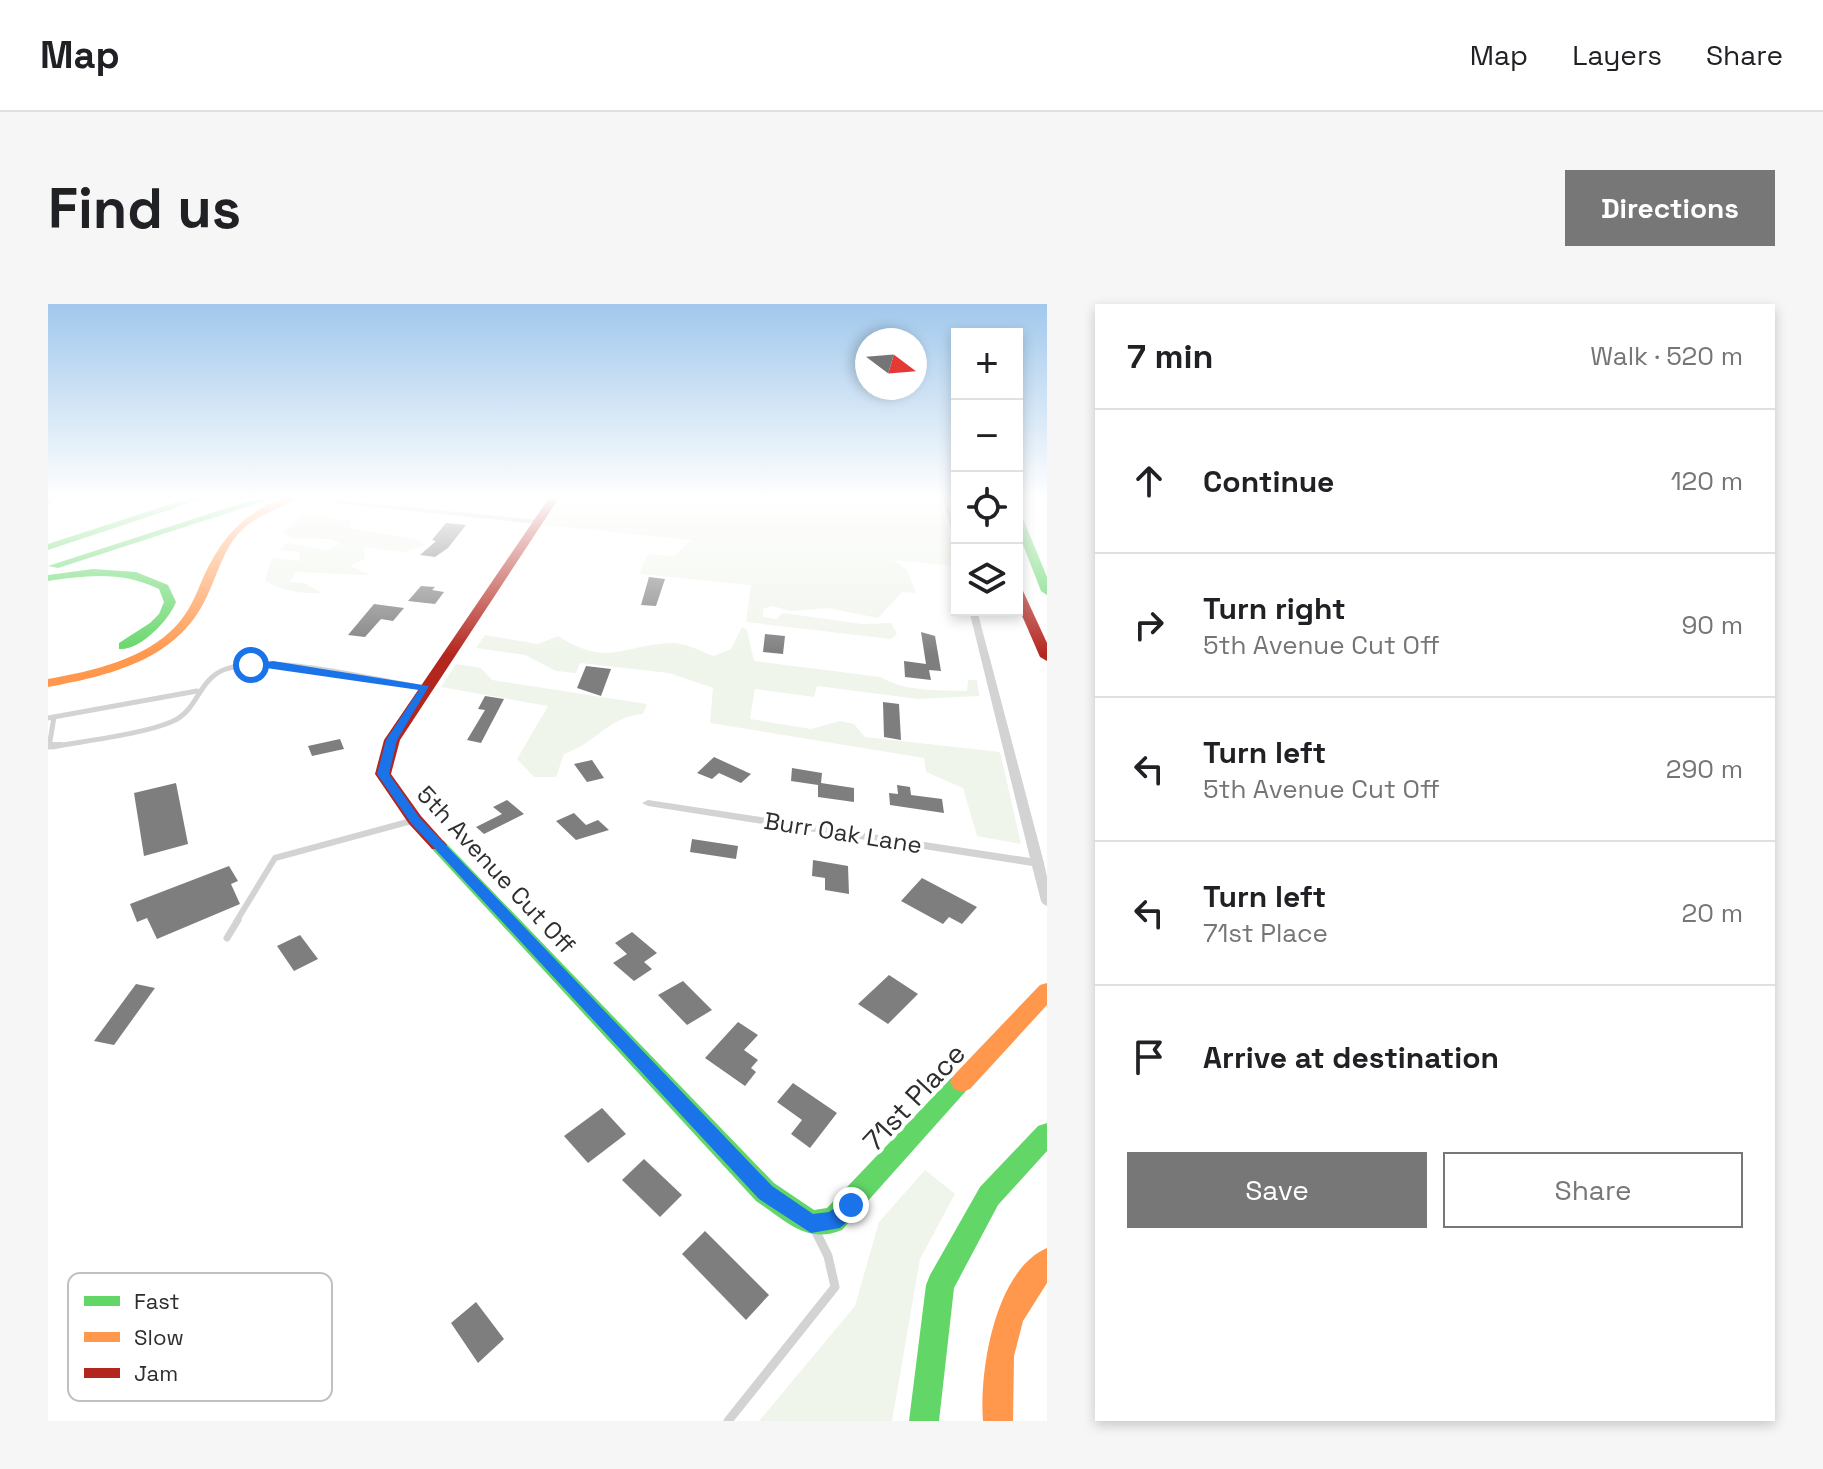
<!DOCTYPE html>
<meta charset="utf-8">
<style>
:root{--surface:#fff;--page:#f6f6f6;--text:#202124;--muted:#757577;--line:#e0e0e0;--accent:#777}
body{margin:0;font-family:"Space Grotesk",sans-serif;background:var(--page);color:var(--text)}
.controls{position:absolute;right:24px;top:24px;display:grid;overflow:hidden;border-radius:0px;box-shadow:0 4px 12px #0003}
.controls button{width:72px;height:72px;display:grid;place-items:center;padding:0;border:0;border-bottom:2px solid var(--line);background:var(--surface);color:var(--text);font:40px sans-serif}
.compass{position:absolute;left:807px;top:24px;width:72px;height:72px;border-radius:50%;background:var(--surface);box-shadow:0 4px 12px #0003;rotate:106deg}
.stop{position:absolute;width:24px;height:24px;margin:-18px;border:6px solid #1a73e8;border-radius:50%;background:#fff}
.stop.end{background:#1a73e8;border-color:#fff;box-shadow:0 2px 8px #0008}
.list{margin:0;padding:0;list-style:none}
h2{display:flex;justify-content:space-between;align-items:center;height:104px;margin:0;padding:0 32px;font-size:34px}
h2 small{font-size:26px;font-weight:400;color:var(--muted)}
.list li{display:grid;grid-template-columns:52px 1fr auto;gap:24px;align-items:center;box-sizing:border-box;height:144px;padding:0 32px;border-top:2px solid var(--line)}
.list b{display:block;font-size:30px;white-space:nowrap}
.list p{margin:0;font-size:26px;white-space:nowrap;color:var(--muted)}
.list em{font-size:26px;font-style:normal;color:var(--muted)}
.actions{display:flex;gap:16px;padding:24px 32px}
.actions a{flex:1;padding:18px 0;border:2px solid var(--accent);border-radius:0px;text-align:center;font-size:28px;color:var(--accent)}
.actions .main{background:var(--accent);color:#fff}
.icon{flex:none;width:44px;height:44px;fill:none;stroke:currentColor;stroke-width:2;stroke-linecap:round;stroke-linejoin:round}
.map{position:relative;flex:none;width:999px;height:1117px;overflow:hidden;border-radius:0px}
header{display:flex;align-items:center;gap:48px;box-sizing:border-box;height:112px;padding:0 40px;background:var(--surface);border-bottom:2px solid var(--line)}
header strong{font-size:38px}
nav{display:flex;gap:44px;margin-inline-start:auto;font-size:28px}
.intro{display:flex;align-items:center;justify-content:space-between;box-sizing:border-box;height:192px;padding:0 48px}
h1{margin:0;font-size:56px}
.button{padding:20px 36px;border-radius:0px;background:var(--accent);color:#fff;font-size:28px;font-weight:700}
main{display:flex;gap:48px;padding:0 48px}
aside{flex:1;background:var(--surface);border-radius:0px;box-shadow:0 4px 12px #0003}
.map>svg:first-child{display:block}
.green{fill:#f0f5eb}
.building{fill:#7e7e7e}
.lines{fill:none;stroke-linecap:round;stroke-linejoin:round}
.path{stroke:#d3d3d3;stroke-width:2;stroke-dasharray:2 2;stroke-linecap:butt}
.lane-far4{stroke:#d3d3d3;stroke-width:4}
.lane-far3{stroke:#d3d3d3;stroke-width:5}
.lane-far2{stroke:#d3d3d3;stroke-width:6}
.lane-far1{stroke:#d3d3d3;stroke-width:7}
.lane{stroke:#d3d3d3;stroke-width:9}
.street{fill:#d3d3d3;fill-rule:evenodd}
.fast{fill:#63d668;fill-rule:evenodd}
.slow{fill:#ff974d;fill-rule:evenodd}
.jam{fill:#b3261e;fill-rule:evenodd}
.route{fill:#1a73e8}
.labels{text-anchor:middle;stroke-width:8;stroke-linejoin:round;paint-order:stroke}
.street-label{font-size:24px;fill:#2e2e2e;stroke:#fff}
.near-street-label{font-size:28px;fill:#2e2e2e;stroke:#fff}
.key{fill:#fff;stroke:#c0c0c0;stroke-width:2}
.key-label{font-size:22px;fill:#2e2e2e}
</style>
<header>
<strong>Map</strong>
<nav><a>Map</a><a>Layers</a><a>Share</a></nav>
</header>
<div class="intro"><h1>Find us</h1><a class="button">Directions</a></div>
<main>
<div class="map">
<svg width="999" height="1117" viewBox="0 0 999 1117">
<rect width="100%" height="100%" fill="#fff"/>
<g class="green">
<polygon points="512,194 892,194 909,262 845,256 859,266 868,289 854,288 830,314 780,304 743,307 724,302 715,305 715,313 728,315 735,309 814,320 843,319 849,330 843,335 698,318 703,281 591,270 600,250 625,252 644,236 495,221"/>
<path d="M 257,209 L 303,217 L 301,224 L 371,236 L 377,241 L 356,248 L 315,243 L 317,255 L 302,262 L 322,271 L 248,268 L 242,278 L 256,279 L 274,289 C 255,290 232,287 217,276 L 224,254 L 251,257 L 252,248 L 231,246 L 238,239 L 278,246 L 292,240 C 276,229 255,241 234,229 Z"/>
<path d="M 694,323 L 699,326 L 706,357 L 832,373 C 858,388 889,386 919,387 L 920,376 L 929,376 L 931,392 L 870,395 L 769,382 L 766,393 L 707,385 L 702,415 L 763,425 L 792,417 L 806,420 L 817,433 L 952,448 L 973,540 L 929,532 L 915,484 L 878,468 L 876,454 L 662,419 L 665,384 L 621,369 L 532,359 L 528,369 L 508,367 L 477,351 L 428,344 L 437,331 L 490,340 L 510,332 C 561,364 572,341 624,339 C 637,338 654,348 666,352 L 683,345 Z"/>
<path d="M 408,360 L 433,364 L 444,376 L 599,400 L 595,410 C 559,413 549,439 516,450 L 508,473 L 486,473 L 469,455 L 500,402 L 393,383 Z"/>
<polygon points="877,866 907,890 872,955 844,1117 711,1117 807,1002 831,918"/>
</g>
<g class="building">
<polygon points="398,219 418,221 400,244 387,253 372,251 388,237 384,236"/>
<polygon points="601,273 617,275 608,302 593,301"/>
<polygon points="373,282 387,283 384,286 396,288 387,300 360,297"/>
<polygon points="326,300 356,304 345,317 333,315 317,333 300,331"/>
<polygon points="873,328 887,332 893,367 881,366 883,376 857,373 856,357 878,360"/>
<polygon points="717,330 737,332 735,350 715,348"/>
<polygon points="538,362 563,365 553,392 529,384"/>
<polygon points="437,392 456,395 433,439 419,436 437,406 430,405"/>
<polygon points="835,398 851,400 853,436 836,433"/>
<polygon points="292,435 296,445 264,452 260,442"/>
<polygon points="666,453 703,470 693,479 671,469 664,475 649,469"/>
<polygon points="544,456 556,474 539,478 526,460"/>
<polygon points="744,464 774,469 773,479 806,484 806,498 770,493 770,481 743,477"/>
<polygon points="128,479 140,540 96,552 86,489"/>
<polygon points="849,481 862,483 863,491 894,495 896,509 842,501 841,489 850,490"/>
<polygon points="459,496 476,510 436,530 428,523 454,510 445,503"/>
<polygon points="526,509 538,521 550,516 561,526 528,536 508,517"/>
<polygon points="644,535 690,542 688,555 642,548"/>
<polygon points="765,556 800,562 801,590 777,586 777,574 764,572"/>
<polygon points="181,562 190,577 183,580 192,600 109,635 99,614 89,618 82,600"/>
<polygon points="874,574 929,603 914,620 901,613 895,620 853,597"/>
<polygon points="584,628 609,649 596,658 604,665 586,677 565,659 579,650 567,639"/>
<polygon points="252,631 270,655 246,667 229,642"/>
<polygon points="841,671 870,690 840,720 810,700"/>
<polygon points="635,677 664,706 639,721 610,691"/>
<polygon points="88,680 107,684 66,741 46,737"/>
<polygon points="690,718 710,731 696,746 710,756 703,764 708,768 697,782 657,754"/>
<polygon points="745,779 789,809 762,844 743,830 754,816 729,798"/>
<polygon points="554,804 578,830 540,859 516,832"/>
<polygon points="596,855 634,891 612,913 574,876"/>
<polygon points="657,927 721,991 698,1016 634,950"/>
<polygon points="428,998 456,1035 430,1059 403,1019"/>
</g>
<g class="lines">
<polyline class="path" points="994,194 999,199"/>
<polyline class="lane-far4" points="897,194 909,242"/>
<g class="lane-far3">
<polyline points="0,414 149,387"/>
<polyline points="1,443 6,413"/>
<path d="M 4,443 C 36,437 95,430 123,418 C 151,407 149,375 178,365 C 226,349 325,376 377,384"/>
</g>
<g class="lane-far2">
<polyline points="1,441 13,441"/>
<polyline points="188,618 227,554 367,516"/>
</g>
<polyline class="lane-far1" points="179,634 190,616"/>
<polyline class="lane" points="680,1117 787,983 780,952 767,926"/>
<g class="street">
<polygon points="278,195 490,216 493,218 490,220 276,198 275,197"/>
<polygon points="921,306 929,306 996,559 999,573 999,602 995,600 993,597 984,562 600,502 594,499 600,496 982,554"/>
</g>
<g class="fast">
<polygon points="0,194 11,194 0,200"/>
<polygon points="141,194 157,194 0,246 0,240"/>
<polygon points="210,194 220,196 10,264 0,262"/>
<polygon points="969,209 974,212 999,273 999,291 993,287 969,225"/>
<path d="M 45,265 L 88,268 L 120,281 L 128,298 C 121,316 92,347 71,345 L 71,339 L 102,319 L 111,310 L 116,298 L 111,285 C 75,267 39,271 0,277 L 0,271 Z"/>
<path d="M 390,535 L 396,537 L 726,879 L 766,906 L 779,904 L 906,771 L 914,768 L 922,771 L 926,778 L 794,926 C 758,941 737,916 708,897 L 384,545 L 381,541 Z"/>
<polygon points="999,819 999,847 950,901 906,984 891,1117 861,1117 878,981 882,971 932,883 990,822"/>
</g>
<g class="slow">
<path d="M 234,194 L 248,194 C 229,207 207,211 191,229 C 173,249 168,277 155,300 C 125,357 59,372 0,383 L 0,375 C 44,367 96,356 128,322 C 141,308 148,291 155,274 C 173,235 193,211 234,194 Z"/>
<polygon points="999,679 999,701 922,785 914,788 906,785 902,778 906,771 992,681"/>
<path d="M 999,944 L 999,979 L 975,1017 L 966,1052 L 965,1117 L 935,1117 C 931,1067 947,966 999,944 Z"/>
</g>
<g class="jam">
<polygon points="501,194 511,194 352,436 343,470 373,512 399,541 396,545 384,545 361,520 327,470 336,436"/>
<polygon points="969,283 975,287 999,339 999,357 992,353 969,300"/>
</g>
</g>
<linearGradient id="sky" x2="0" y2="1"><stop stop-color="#a1c8ec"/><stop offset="0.55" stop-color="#fff"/><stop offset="1" stop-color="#fff" stop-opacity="0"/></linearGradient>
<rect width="999" height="351" fill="url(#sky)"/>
<polygon class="route" points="225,357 381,382 349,436 341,470 371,513 724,882 765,910 781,908 803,892 810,895 810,908 792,924 763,929 711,895 363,519 329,470 338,436 371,386 198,361"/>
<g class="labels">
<g class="street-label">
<text transform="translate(795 529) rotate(9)" y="8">Burr Oak Lane</text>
<text transform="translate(448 566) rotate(47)" y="8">5th Avenue Cut Off</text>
</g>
<g class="near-street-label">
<text transform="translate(866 793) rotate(-47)" y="10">71st Place</text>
</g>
</g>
<rect x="20" y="969" width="264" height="128" rx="12" class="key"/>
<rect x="36" y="992" width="36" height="10" fill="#63d668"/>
<rect x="36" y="1028" width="36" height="10" fill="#ff974d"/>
<rect x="36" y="1064" width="36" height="10" fill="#b3261e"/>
<g class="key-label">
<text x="86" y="1005">Fast</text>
<text x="86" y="1041">Slow</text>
<text x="86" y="1077">Jam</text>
</g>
</svg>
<div class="controls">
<button>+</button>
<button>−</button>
<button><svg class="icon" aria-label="locate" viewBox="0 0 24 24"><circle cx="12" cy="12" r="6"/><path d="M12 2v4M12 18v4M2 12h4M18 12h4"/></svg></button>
<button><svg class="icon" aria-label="layers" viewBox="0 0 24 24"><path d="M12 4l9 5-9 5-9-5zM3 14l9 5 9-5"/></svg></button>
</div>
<svg class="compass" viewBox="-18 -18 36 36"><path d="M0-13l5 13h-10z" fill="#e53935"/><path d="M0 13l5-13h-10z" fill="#757577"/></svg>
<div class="stop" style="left:203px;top:361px"></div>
<div class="stop end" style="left:803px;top:901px"></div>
</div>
<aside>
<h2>7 min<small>Walk · 520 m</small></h2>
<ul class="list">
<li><svg class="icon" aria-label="ahead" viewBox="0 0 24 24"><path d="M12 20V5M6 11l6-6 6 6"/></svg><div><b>Continue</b></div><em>120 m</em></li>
<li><svg class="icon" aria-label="right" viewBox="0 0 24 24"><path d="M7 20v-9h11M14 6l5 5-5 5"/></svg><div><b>Turn right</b><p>5th Avenue Cut Off</p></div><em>90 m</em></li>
<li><svg class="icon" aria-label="left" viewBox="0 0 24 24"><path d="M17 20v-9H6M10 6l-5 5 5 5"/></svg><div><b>Turn left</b><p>5th Avenue Cut Off</p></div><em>290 m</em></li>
<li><svg class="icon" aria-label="left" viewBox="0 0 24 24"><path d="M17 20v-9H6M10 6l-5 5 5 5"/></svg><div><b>Turn left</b><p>71st Place</p></div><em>20 m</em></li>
<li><svg class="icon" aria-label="arrive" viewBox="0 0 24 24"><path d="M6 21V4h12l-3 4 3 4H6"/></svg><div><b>Arrive at destination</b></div></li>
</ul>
<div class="actions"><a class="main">Save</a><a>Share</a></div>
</aside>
</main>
